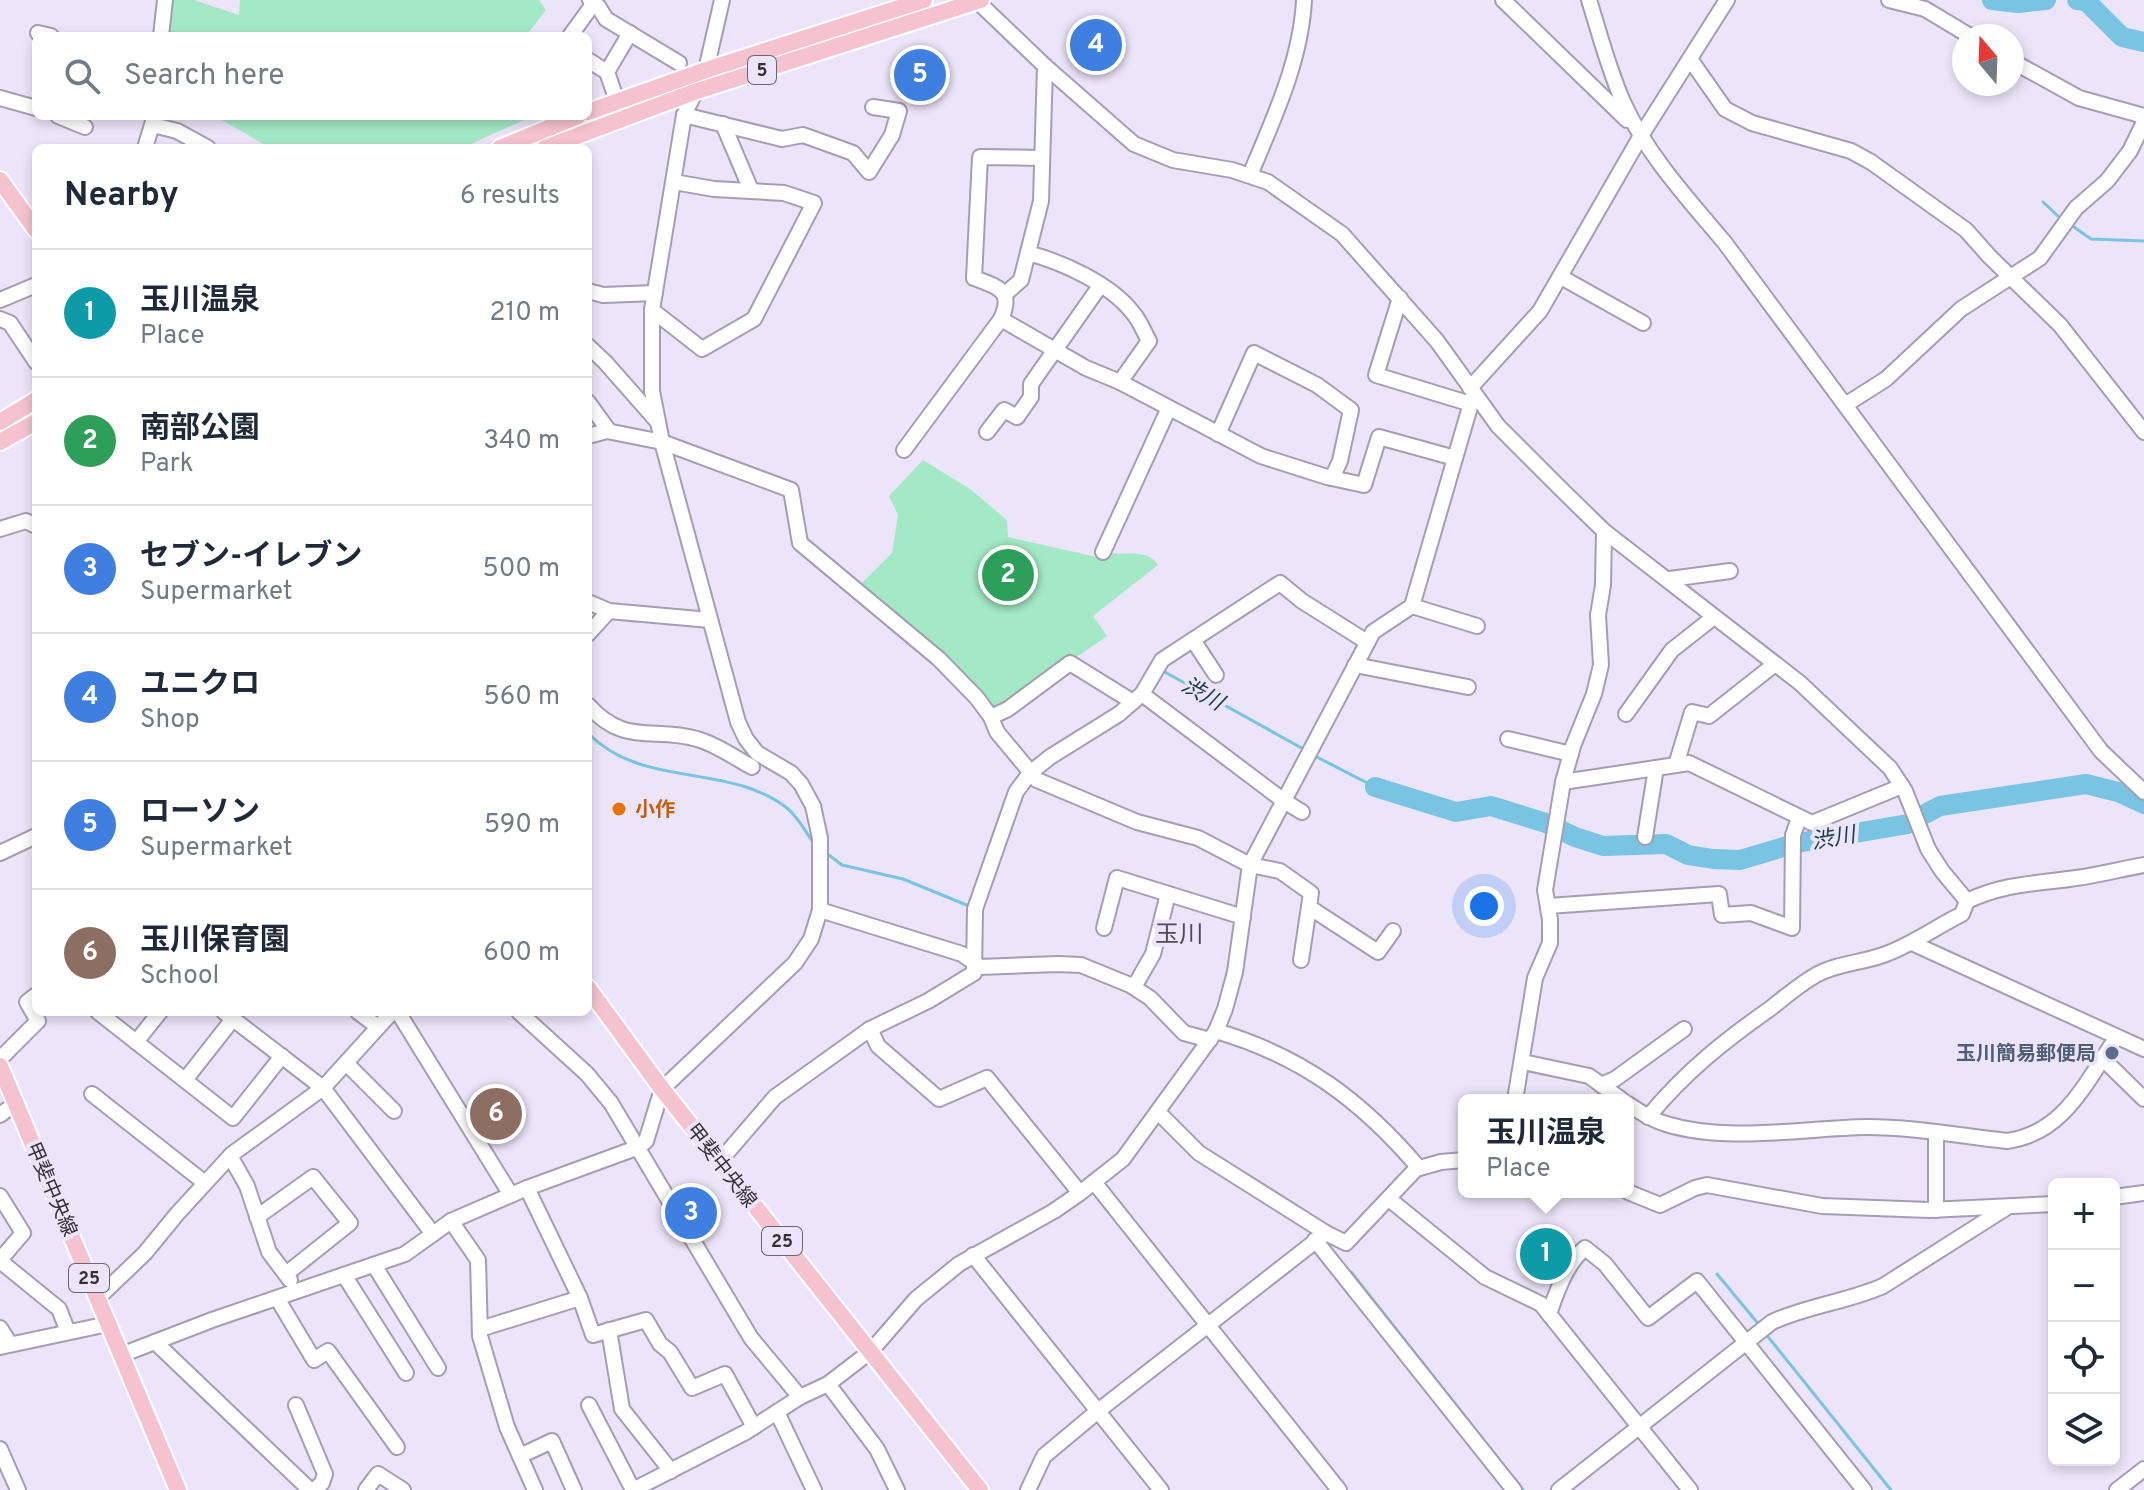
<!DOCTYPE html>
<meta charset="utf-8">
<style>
:root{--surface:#fff;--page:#f2f2f3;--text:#1f2937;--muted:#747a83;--line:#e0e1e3;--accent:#04683c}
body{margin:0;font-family:Overpass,"Noto Sans JP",sans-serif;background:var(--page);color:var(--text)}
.controls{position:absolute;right:24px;bottom:24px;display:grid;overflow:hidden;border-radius:12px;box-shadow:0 4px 12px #0003}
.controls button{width:72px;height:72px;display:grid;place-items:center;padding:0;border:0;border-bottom:2px solid var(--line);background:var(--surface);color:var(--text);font:40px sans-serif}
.compass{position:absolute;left:1952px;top:24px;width:72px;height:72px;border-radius:50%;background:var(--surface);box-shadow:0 4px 12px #0003;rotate:341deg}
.you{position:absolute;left:1484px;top:906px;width:28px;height:28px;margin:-20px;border:6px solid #fff;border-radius:50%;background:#1a73e8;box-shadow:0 0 0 12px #1a73e833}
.badge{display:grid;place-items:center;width:52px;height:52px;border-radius:50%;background:var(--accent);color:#fff;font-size:26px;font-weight:700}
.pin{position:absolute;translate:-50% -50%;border:4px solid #fff;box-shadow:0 2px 8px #0006}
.popup{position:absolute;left:1458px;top:1094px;width:176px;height:104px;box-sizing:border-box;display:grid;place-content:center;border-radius:12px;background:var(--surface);filter:drop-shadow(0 2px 6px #0005);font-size:26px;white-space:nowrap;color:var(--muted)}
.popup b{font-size:30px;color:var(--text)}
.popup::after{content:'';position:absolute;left:50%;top:100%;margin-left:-16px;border:16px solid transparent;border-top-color:var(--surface)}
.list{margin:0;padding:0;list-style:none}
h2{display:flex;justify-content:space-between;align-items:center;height:104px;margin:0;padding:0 32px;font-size:34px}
h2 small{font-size:26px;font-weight:400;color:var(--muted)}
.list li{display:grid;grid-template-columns:52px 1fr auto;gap:24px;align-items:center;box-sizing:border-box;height:128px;padding:0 32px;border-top:2px solid var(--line)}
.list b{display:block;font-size:30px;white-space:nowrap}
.list p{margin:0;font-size:26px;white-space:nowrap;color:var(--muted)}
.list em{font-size:26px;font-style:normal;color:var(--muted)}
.icon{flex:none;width:44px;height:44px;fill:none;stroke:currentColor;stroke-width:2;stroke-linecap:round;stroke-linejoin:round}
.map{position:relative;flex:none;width:2144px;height:1490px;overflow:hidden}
.search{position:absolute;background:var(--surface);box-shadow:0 4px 12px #0003;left:32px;top:32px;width:560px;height:88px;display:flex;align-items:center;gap:20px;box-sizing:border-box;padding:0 28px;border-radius:12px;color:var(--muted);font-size:30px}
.panel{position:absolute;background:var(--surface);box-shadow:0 4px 12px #0003;left:32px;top:144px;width:560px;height:872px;border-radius:12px}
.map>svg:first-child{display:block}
.green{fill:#a4e9c5}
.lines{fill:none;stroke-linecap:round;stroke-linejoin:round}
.stream{stroke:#78c4e2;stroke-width:3}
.river{stroke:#78c4e2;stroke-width:20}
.minor-casing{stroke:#a59eb1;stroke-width:18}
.major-casing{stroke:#fff;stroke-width:20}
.minor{stroke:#fff;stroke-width:14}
.major{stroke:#f5c3d0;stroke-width:16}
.food-dot{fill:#e8710a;stroke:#ece5f9;stroke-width:3}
.service-dot{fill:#5c6f8a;stroke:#ece5f9;stroke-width:3}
.labels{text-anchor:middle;stroke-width:8;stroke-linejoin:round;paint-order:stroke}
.shield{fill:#ece5f9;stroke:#6a6671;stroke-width:2}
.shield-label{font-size:18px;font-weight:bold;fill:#322f37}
.food-label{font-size:20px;font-weight:bold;fill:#c56008;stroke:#ece5f9;text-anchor:start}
.service-label{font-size:20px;font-weight:bold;fill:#4e5e75;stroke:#ece5f9;text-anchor:end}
.street-label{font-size:20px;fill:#322f37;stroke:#ece5f9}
.water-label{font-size:22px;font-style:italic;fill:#183b48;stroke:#ece5f9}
.quarter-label{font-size:24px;fill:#4e4858;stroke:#ece5f9}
</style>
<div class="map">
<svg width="2144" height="1490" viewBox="0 0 2144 1490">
<rect width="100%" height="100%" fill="#ece5f9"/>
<g class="green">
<polygon points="169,0 194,0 239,15 240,0 539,0 546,10 526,36 164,36"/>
<polygon points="215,116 533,116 462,148 264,148 265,145"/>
<path d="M 923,460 L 970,489 L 1007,520 L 1008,537 L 1101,558 L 1108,553 C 1126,556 1146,548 1158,565 L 1093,616 L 1107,636 L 1006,706 L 997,707 L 987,704 L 860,585 L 892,553 L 898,515 L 889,496 Z"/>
</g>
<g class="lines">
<g class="stream">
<polyline points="2043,202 2058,216"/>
<polyline points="2074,227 2091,239 2144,241"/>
<polyline points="1163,671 1307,751"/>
<path d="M 588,733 C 641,789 728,762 787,808 C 798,817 805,831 813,842"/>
<polyline points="1313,755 1375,787"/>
<polyline points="825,852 842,865 903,879 969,906"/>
<polyline points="1351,1272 1523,1490"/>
<polyline points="1717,1274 1761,1327"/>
<polyline points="1765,1333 1891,1490"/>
</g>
<g class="river">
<polyline points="1992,0 2018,3 2046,0"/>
<polyline points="2077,0 2086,1 2122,37 2144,42"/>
<polyline points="1375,787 1456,812 1491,806 1546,823 1575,837 1603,846 1666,844 1688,855 1713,859 1740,860 1797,843 1908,824"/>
<polyline points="1925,814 1940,806 2086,784 2118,792 2144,804"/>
</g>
<g class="minor-casing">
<g id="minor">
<polyline points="590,0 598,6 606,19 679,63"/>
<polyline points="976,0 1045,66 1134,144 1173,160 1232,170 1268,182 1342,234 1437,341 1498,426 1564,492 1604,531 1800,683 1890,768 1905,791 1928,849 1942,871 1967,901"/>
<polyline points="1503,0 1627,120"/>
<path d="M 1589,0 C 1600,35 1609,71 1624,104 C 1648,156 1689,200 1725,243 L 2101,751 L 2144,792"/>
<polyline points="1889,0 1925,9 1970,36"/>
<polyline points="38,33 51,36"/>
<polyline points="161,36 165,0"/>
<polyline points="570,36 594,3"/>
<polyline points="1690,59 1725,109 1752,123 1851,151 1871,162 1966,230 1989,256 2060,325 2144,432"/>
<polyline points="588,60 607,72"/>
<polyline points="2012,61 2079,98 2144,116"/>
<polyline points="0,98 36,108"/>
<polyline points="617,101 607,72 630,33"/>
<polyline points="684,115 782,139 803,135 853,153 869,172 892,135 899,111 873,107"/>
<polyline points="58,116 85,127"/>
<polyline points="723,124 751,190"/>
<polyline points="153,125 177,131 208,148"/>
<polyline points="145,148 154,118"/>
<path d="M 1250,175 C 1273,120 1301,61 1304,0"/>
<path d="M 1028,253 C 1062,262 1111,284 1133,313 C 1140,321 1144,332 1149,341 L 1120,382"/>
<polyline points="1561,277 1643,323"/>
<polyline points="588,291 603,295 655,293"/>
<polyline points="1005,294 1021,280 1041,201 1045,66"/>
<polyline points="1400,298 1376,375 1471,404"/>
<polyline points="0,300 36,285"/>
<polyline points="652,310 702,349 754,319 814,203 784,193 714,189 674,182"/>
<polyline points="0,319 10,323 36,362"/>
<polyline points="1001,319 1086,368 1120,382 1261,456 1327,477 1364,485 1379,437 1455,458"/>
<polyline points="588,346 605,362 657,421"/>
<polyline points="1470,388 1540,311 1642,134 1727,0"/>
<polyline points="588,402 609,431"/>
<polyline points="1845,405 1886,379 1961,309 2040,258 2076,208 2107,181 2130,151 2144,122"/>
<polyline points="987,432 1004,410 1017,417 1031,397 1031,384 1100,286"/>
<polyline points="1218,434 1254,353 1317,385 1351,410 1340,461 1332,478"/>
<polyline points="588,436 607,431 662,442 791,490 800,543 939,659 977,698 991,717 997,732 1037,780 1137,822 1198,838 1250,865 1280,871 1311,893 1301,960"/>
<path d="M 904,450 L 1001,319 C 1014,290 998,287 974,278 L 980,157 L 1042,158"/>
<polyline points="0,529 26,521 36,526"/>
<polyline points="1103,552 1168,410"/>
<polyline points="1670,579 1730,571"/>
<polyline points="588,602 609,611 710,620"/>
<polyline points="1412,606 1477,626"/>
<polyline points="588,634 609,611"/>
<polyline points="1193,640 1216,675"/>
<polyline points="1355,665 1468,687"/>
<polyline points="1142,694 1284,801 1302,812"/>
<path d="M 588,705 C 625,747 654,726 697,739 C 716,744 735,758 752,767"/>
<polyline points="1626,714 1672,650 1714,617"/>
<polyline points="991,717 1008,709 1070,663 1133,702"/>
<polyline points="1508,739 1571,754"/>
<polyline points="1676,765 1692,712 1709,716 1775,664"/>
<polyline points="1563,782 1689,763 1812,823 1902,786"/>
<polyline points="1645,837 1656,768"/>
<polyline points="0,853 36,836"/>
<polyline points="1548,906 1719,894 1722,915 1751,913 1792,928 1793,835 1799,818"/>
<polyline points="1309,907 1378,952 1393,931"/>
<polyline points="820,910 962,954 980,967 1058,964 1081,965 1130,985 1150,998 1184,1033 1210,1040"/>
<polyline points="1104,928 1117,878 1243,917"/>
<polyline points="1912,943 2144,1049"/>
<polyline points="1134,987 1153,954 1168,894"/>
<polyline points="98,1012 233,1118 282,1056"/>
<polyline points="224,1012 323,1088 433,1234"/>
<polyline points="358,1012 378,1027"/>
<polyline points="398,1012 511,1195"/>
<polyline points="519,1012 587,1074 611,1103 751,1338 800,1397"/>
<polyline points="870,1029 878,1046 939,1099 987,1078 1080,1193"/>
<path d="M 1216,1031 C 1302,1056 1362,1101 1419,1168"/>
<polyline points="136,1042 160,1012"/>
<polyline points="2102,1058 2144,1099"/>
<polyline points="0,1059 38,1021 27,1002 36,995"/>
<polyline points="1523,1062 1589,1076 1622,1100"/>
<polyline points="346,1063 394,1111"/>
<polyline points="185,1080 233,1019"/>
<polyline points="1601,1085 1615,1079 1684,1029"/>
<polyline points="92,1094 205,1183"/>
<polyline points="1515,1100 1535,978 1550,943 1550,920 1545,890 1563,782 1573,746 1594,694 1601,665 1598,615 1603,585 1604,531"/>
<path d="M 1628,1104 C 1640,1112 1652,1120 1666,1124 C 1728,1143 1803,1128 1867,1127 C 1913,1127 1961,1136 2007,1141 C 2065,1133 2086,1081 2117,1037"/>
<polyline points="1158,1112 1199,1153 1326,1233 1346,1243 1416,1169 1441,1162 1464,1160"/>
<polyline points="0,1115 16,1103"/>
<path d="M 1648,1117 C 1685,1072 1724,1041 1771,1008 C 1785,997 1800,984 1816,975 C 1837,963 1863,963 1886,954 C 1913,944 1936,927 1962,914 L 1967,901 C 2005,883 2036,884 2076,878 C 2099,875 2121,869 2144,865"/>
<polyline points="230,1156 247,1186 269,1252 290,1280"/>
<polyline points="719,1162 775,1097 870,1029 928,1001 974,973 975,909 1016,792 1030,773 1050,757 1119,714 1142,694 1162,660 1280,583 1302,601 1367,642"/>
<polyline points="1094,1182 1339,1490"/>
<polyline points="527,1188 580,1298 593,1335 646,1320 660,1344 670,1352 692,1388 725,1374 754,1427"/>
<polyline points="1628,1192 1660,1205 1695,1188 1707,1185 1822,1206 1929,1210 2054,1204"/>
<polyline points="0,1196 23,1233 0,1260"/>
<polyline points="2114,1197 2144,1193"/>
<polyline points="1389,1199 1485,1277 1541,1304 1690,1490"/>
<polyline points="1936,1210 1936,1134"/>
<polyline points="257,1217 313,1177 350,1223 286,1274"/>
<polyline points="451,1221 478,1260 480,1336 507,1427 535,1490"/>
<polyline points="1315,1240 1514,1490"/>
<polyline points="973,1255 1161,1490"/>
<polyline points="0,1261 59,1309 68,1332"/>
<polyline points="374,1265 438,1368"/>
<polyline points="344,1275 406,1373"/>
<polyline points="277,1298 314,1360 328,1351 397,1447"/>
<polyline points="97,1299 145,1253 177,1214 232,1154 323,1088 392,1012"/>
<path d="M 1549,1314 C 1557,1291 1566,1264 1585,1248 L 1605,1264 L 1648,1318 L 1697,1281 L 1864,1490"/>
<polyline points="0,1328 10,1344"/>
<polyline points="480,1329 580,1298"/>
<polyline points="609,1330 622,1409 671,1471"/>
<polyline points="155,1342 310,1490"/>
<polyline points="0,1347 108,1324"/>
<polyline points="121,1355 212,1320 405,1254 451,1221 527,1188 639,1147 646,1141 662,1089 795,963 811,939 820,910 820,838 813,806 801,784 791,773 757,753 746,739 738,722 662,442 652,391 652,310 684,115 706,70 722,0"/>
<polyline points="828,1384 877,1449 897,1490"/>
<polyline points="296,1405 325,1474 322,1483 314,1490"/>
<polyline points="589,1405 633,1490"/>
<polyline points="777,1412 814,1490"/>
<polyline points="0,1449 18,1490"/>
<polyline points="520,1456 552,1441 574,1490"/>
<polyline points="366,1490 378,1474 403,1490"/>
<polyline points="633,1490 746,1432 800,1397 828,1384 871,1351 916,1299 959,1264 1054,1211 1080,1193 1123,1159 1216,1031 1225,1009 1235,972 1250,865 1373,632 1412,606 1474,393"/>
<polyline points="1028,1490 1044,1456 1098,1411 1326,1233"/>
<path d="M 1559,1490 L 1772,1322 C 1809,1305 1847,1302 1883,1286 L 2006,1208"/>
<polyline points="2117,1490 2144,1469"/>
</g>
</g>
<g class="major-casing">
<g id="major">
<polyline points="588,112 706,70 924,0"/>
<polyline points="500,148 578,116"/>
<polyline points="545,148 694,92 981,0"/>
<polyline points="0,180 36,230"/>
<polyline points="0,422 36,400"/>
<polyline points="0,442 36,422"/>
<polyline points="588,988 662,1089 980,1490"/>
<polyline points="0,1066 178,1490"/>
</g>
</g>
<use href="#minor" class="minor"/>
<use href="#major" class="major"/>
</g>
<circle class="food-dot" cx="619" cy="809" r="8"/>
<circle class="service-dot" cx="2112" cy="1053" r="8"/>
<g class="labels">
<g class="shield">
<rect x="748" y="56" width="28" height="28" rx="6"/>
<rect x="762" y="1227" width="40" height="28" rx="6"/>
<rect x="69" y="1264" width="40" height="28" rx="6"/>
</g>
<g class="shield-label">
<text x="762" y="76">5</text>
<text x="782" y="1247">25</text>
<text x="89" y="1284">25</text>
</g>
<g class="food-label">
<text x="635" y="816">小作</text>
</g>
<g class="service-label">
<text x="2096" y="1060">玉川簡易郵便局</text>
</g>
<g class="street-label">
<text transform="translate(722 1165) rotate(52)" y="7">甲斐中央線</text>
<text transform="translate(52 1189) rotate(67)" y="7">甲斐中央線</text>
</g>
<g class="water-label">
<text transform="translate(1203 693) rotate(29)" y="8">渋川</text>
<text transform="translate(1833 837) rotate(-10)" y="8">渋川</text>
</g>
<g class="quarter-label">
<text x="1179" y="942">玉川</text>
</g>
</g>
</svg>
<div class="controls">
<button>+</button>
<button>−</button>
<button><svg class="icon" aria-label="locate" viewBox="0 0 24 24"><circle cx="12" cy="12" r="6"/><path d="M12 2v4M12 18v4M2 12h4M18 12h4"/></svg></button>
<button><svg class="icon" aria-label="layers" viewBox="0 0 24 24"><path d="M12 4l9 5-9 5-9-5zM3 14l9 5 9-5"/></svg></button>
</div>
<svg class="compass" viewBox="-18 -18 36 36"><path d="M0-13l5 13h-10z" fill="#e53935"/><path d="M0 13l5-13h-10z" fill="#747a83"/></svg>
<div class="you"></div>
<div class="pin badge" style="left:1546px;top:1254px;background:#0f9aa8">1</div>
<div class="popup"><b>玉川温泉</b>Place</div>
<div class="pin badge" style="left:1008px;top:575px;background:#2e9e5b">2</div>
<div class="pin badge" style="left:691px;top:1213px;background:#3f7fe0">3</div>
<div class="pin badge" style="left:1096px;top:45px;background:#3f7fe0">4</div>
<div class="pin badge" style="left:920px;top:75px;background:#3f7fe0">5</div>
<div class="pin badge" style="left:496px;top:1114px;background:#8d6e63">6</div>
<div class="search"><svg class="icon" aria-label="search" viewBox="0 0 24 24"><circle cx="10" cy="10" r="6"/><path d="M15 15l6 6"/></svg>Search here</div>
<section class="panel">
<h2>Nearby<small>6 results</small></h2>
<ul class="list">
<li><span class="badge" style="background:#0f9aa8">1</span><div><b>玉川温泉</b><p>Place</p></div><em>210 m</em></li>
<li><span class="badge" style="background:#2e9e5b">2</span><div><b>南部公園</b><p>Park</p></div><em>340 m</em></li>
<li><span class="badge" style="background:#3f7fe0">3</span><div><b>セブン-イレブン</b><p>Supermarket</p></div><em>500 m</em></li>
<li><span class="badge" style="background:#3f7fe0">4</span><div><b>ユニクロ</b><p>Shop</p></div><em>560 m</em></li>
<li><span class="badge" style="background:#3f7fe0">5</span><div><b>ローソン</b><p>Supermarket</p></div><em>590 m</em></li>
<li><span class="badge" style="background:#8d6e63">6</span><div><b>玉川保育園</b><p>School</p></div><em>600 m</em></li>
</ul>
</section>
</div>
